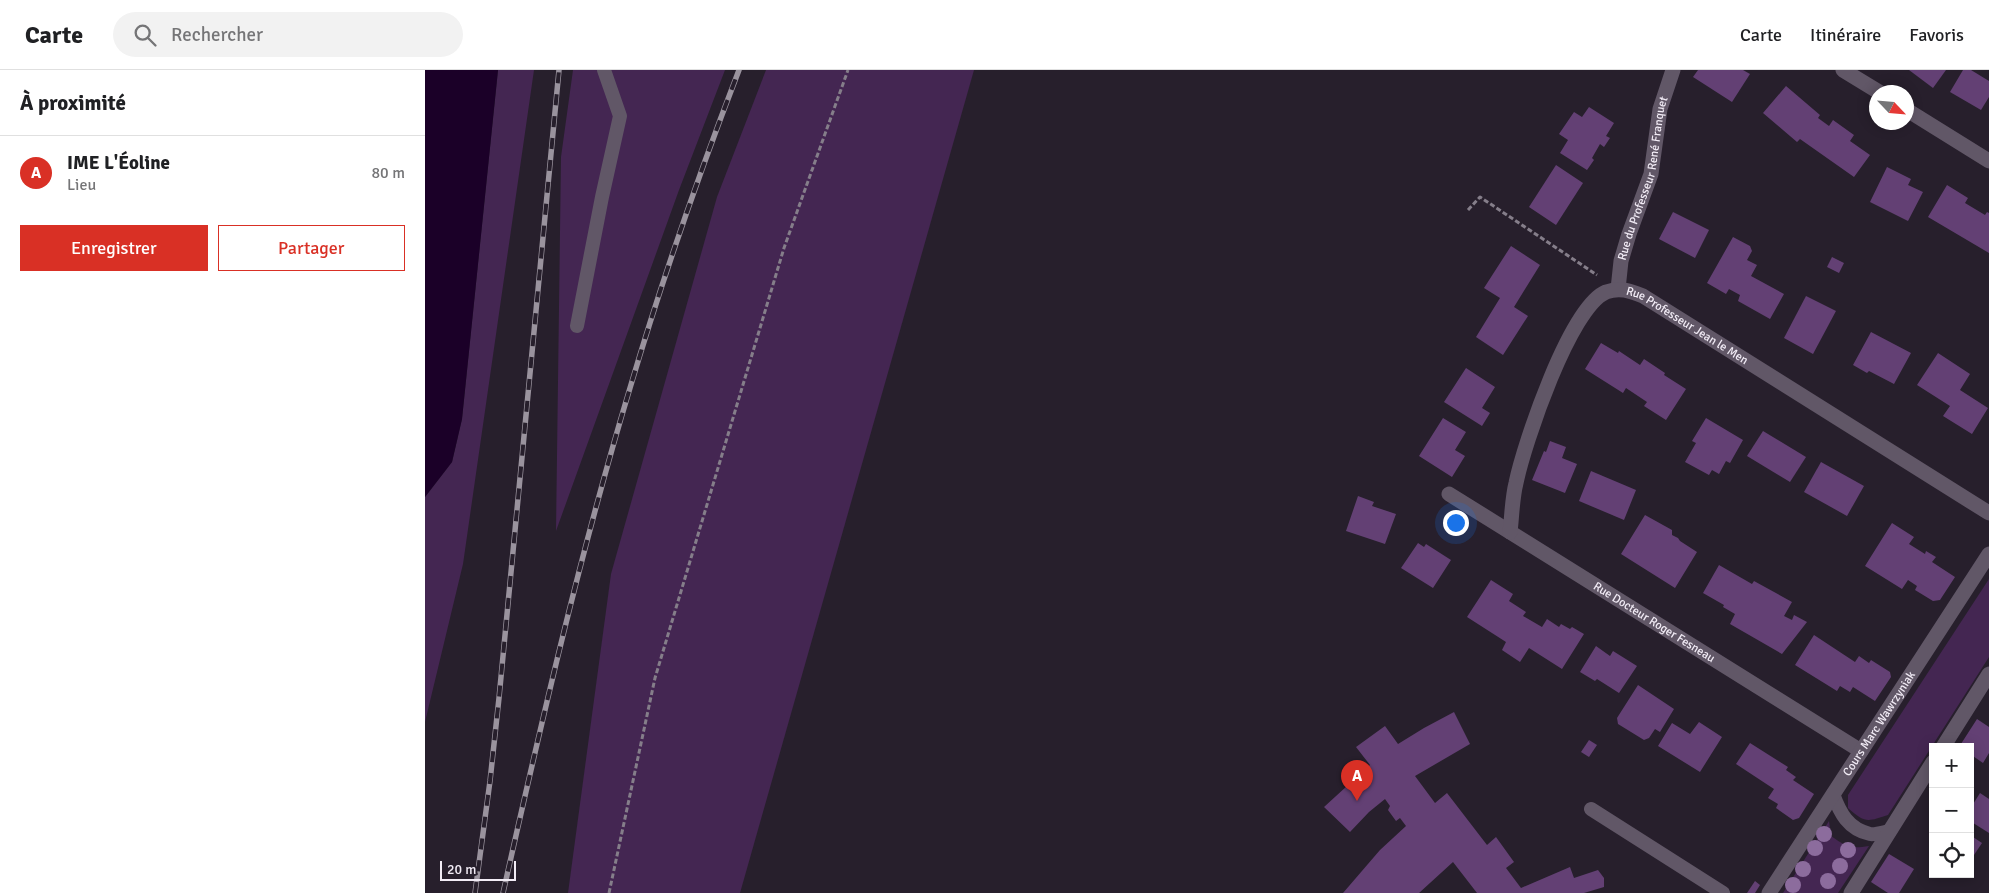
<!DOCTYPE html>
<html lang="fr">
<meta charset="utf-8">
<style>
:root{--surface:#fff;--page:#f2f2f2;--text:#202124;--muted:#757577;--line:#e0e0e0;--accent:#d93025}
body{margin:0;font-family:Signika,sans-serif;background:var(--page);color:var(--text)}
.controls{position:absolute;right:15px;bottom:15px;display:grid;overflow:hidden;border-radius:0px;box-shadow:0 2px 12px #0003}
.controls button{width:45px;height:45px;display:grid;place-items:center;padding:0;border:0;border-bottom:1px solid var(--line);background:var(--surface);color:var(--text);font:25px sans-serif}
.compass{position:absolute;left:1444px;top:15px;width:45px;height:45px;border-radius:50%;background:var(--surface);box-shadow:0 2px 12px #0003;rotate:116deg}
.scale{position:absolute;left:15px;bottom:12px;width:76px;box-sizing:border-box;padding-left:5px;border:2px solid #f2ecf6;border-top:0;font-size:14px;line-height:18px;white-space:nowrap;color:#f2ecf6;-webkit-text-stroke:4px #271f2c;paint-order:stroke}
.you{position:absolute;left:1030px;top:452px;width:18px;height:18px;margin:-12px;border:4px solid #fff;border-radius:50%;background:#1a73e8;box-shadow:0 0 0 8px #1a73e833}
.badge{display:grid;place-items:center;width:32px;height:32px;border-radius:50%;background:var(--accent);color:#fff;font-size:16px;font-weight:700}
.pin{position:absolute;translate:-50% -41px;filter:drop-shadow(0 1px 2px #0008)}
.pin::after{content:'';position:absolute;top:26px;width:18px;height:15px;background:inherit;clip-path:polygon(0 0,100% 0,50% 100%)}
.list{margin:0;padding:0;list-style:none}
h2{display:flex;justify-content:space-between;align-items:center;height:65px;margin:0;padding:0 20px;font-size:21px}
h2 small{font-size:16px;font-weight:400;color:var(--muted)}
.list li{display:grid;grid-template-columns:32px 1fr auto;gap:15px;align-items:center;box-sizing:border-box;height:75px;padding:0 20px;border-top:1px solid var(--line)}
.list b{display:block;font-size:19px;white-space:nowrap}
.list p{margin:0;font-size:16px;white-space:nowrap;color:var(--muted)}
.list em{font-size:16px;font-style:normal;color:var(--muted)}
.actions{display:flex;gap:10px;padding:15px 20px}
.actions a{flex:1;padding:11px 0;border:1px solid var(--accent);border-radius:0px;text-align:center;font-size:18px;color:var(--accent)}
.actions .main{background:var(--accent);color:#fff}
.icon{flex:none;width:28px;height:28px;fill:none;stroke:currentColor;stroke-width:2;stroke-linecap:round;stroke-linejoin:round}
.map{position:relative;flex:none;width:1564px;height:823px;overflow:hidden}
header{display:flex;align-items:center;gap:30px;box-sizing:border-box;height:70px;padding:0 25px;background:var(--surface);border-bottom:1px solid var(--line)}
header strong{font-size:24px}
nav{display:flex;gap:28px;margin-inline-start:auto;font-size:18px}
.search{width:350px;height:45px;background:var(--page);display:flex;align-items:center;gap:12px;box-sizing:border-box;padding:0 18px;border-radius:28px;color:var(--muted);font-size:19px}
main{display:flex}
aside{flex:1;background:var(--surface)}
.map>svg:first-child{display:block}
.green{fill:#442652}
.water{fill:#1b0028}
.building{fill:#634074}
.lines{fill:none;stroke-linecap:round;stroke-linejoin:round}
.path{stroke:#857e8a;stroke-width:3;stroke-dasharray:5 2.5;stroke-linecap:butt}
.lane{stroke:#615767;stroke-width:14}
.street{stroke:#615767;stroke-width:15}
.rail-casing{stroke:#9a939e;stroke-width:5.5}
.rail{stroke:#271f2c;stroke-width:4;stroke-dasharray:11;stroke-linecap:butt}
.tree{fill:#8c6c9d}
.labels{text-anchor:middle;stroke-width:4;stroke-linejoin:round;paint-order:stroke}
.street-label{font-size:12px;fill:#f2ecf6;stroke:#271f2c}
</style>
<header>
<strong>Carte</strong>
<div class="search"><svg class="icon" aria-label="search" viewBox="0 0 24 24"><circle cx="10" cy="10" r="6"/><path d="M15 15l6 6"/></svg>Rechercher</div>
<nav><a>Carte</a><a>Itinéraire</a><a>Favoris</a></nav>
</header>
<main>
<aside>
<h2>À proximité<small></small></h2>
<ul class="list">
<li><span class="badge">A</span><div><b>IME L'Éoline</b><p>Lieu</p></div><em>80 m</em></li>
</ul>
<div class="actions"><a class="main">Enregistrer</a><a>Partager</a></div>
</aside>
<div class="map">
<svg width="1564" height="823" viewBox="0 0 1564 823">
<rect width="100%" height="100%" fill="#271f2c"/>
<g class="green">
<polygon points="73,0 109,0 38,494 0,652 0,427 27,392 37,349"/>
<polygon points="148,0 300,0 254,120 131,461 136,87"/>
<polygon points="341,0 549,0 315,823 143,823 186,504 292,127"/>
<path d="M 1564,509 L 1564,587 L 1463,745 C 1442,752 1440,753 1423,738 L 1423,725 Z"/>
<path d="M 1404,751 L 1406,766 C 1422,777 1425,779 1444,776 L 1413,823 L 1358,823 Z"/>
</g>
<polygon class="water" points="0,0 73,0 37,349 27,392 0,427"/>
<g class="building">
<polygon points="1273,0 1318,0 1325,4 1307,32 1268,7"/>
<polygon points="1484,0 1521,0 1508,18"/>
<polygon points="1538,0 1546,0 1564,11 1564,27 1556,40 1525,22"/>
<polygon points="1361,16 1395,45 1393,48 1404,56 1408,50 1429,65 1425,71 1445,85 1429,107 1375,69 1372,72 1338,43"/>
<polygon points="1164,37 1189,53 1181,66 1185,68 1179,77 1175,74 1167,88 1169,90 1162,100 1135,83 1143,70 1134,64 1149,42 1157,47"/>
<polygon points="1131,95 1158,113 1131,155 1104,137"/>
<polygon points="1462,97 1486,109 1483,115 1498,122 1483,151 1445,132"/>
<polygon points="1522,115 1543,128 1540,133 1560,145 1562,142 1564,143 1564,183 1503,147"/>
<polygon points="1248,142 1284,160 1270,188 1234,169"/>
<polygon points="1308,167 1325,176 1327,181 1322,190 1332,195 1326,206 1359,224 1345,249 1313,231 1315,225 1304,219 1301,224 1282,213"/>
<polygon points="1086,176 1115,195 1089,237 1103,246 1078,285 1051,267 1075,228 1059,218"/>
<polygon points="1407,187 1419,193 1414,203 1402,197"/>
<polygon points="1381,226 1411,241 1388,284 1359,268"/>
<polygon points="1446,262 1486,283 1469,314 1444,301 1442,303 1428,295"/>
<polygon points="1176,273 1193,283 1194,281 1215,295 1219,289 1240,303 1239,305 1261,319 1241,350 1219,336 1222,332 1201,318 1198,323 1160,299"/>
<polygon points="1513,283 1545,304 1535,320 1563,338 1547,364 1518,346 1525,336 1492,315"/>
<polygon points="1041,298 1070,317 1057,338 1065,343 1057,356 1019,332"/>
<polygon points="1018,348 1041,362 1030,380 1040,386 1027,407 994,386"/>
<polygon points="1281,348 1318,370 1305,393 1301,391 1294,404 1287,400 1284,405 1260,392 1271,373 1267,371"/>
<polygon points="1338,361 1381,387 1365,412 1322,386"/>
<polygon points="1125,371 1141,377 1137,388 1152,394 1140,423 1107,410 1119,381 1121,382"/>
<polygon points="1396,392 1439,416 1422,446 1379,422"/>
<polygon points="1166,401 1211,420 1199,450 1154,431"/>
<polygon points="933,426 949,432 947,436 971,444 960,474 921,461"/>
<polygon points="1220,445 1247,460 1247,465 1253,468 1255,471 1272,482 1250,518 1196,484"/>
<polygon points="1467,453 1489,467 1484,474 1500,484 1501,481 1511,487 1507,492 1530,507 1515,530 1508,531 1490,520 1492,516 1483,510 1477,519 1440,496"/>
<polygon points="993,473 999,477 1001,474 1026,490 1008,518 976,498"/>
<polygon points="1294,495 1327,514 1329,511 1367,532 1359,546 1367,550 1369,545 1382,552 1357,584 1305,554 1310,544 1298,537 1299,535 1278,523"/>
<polygon points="1066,510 1088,524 1084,531 1101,542 1098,546 1117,557 1122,549 1134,557 1136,554 1145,559 1147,557 1159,564 1137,599 1104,578 1095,592 1077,580 1081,572 1042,547"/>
<polygon points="1389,565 1430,592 1434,586 1444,593 1446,590 1465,602 1466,607 1450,631 1428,617 1425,622 1415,616 1412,621 1370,595"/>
<polygon points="1171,576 1185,586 1188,581 1212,596 1194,623 1172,609 1170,611 1155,602"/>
<polygon points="1213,615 1249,639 1235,662 1230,659 1224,668 1219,670 1193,654 1192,648"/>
<polygon points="1029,642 1045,674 990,706 1010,733 1022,723 1062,775 1071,767 1089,792 1081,798 1096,818 1145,797 1149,808 1173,800 1179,808 1179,817 1159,823 1052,823 1028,792 994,823 918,823 955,780 981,756 975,748 971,751 963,740 965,736 960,729 944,742 925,762 899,737 945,695 931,677 960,656 973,674 999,658"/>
<polygon points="1552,649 1564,657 1564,683 1558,693 1545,684 1545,677 1534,677"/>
<polygon points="1274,652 1297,667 1275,702 1233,676 1247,653 1265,664"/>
<polygon points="1164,670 1172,675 1164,687 1156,682"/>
<polygon points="1325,673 1363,697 1361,700 1371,707 1368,710 1389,724 1374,748 1368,750 1351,738 1353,734 1343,728 1349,719 1311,694"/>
<polygon points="1555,723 1564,729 1564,763 1545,751 1545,739"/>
<polygon points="1545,765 1557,773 1545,791"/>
<polygon points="1464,784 1489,799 1474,823 1463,823 1446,812"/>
<polygon points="1330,811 1335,815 1330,823 1322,823"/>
</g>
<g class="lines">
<g class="path">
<polyline points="1043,140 1055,127 1172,205"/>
<polyline points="184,823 230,608 359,178 423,0"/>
</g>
<g class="lane">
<polyline points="152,256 177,127 195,46 179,0"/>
<path d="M 1408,724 C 1415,743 1423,759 1445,764 C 1450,765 1459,762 1465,761"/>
<polyline points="1166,739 1298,823"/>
</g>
<g class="street">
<polyline points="1418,0 1454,22"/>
<polyline points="1482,40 1564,91"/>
<path id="s1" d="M 1193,219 L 1196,191 L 1204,164 L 1226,104 L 1235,39 L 1248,0"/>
<path id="s2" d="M 1024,424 L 1436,681"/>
<path id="s3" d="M 1085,462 C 1087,446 1087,429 1091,413 C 1099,374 1145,237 1181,222 C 1195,217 1205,221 1218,226 L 1564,443"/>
<polyline points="1518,677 1564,604"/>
<path id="s4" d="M 1344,823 L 1564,484"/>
<polyline points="1426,823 1508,692"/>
</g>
<g class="rail-casing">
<g id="rail">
<polyline points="50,823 65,711 74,628 134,0"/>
<path d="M 78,823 C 116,654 155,484 205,318 C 237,210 274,104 314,0"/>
</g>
</g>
<use href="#rail" class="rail"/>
</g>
<g class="tree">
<circle cx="1399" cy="764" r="8"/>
<circle cx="1390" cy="778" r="8"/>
<circle cx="1423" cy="780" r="8"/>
<circle cx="1415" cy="796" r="8"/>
<circle cx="1378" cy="799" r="8"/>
<circle cx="1403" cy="811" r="8"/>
<circle cx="1368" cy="815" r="8"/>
</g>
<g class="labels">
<g class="street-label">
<text dy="4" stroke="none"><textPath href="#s1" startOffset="114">Rue du Professeur René Franquet</textPath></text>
<text dy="4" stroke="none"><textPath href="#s3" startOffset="355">Rue Professeur Jean le Men</textPath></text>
<text dy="4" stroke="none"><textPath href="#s2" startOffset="242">Rue Docteur Roger Fesneau</textPath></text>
<text dy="4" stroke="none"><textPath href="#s4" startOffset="202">Cours Marc Wawrzyniak</textPath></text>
</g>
</g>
</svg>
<div class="controls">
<button>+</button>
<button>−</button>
<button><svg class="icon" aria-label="locate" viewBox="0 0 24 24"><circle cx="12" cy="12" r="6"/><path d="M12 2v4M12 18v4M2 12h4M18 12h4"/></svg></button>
</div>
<svg class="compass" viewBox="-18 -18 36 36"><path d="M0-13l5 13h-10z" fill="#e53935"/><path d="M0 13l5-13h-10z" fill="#757577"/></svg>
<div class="scale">20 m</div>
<div class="you"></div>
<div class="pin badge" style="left:932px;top:731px">A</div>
</div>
</main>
